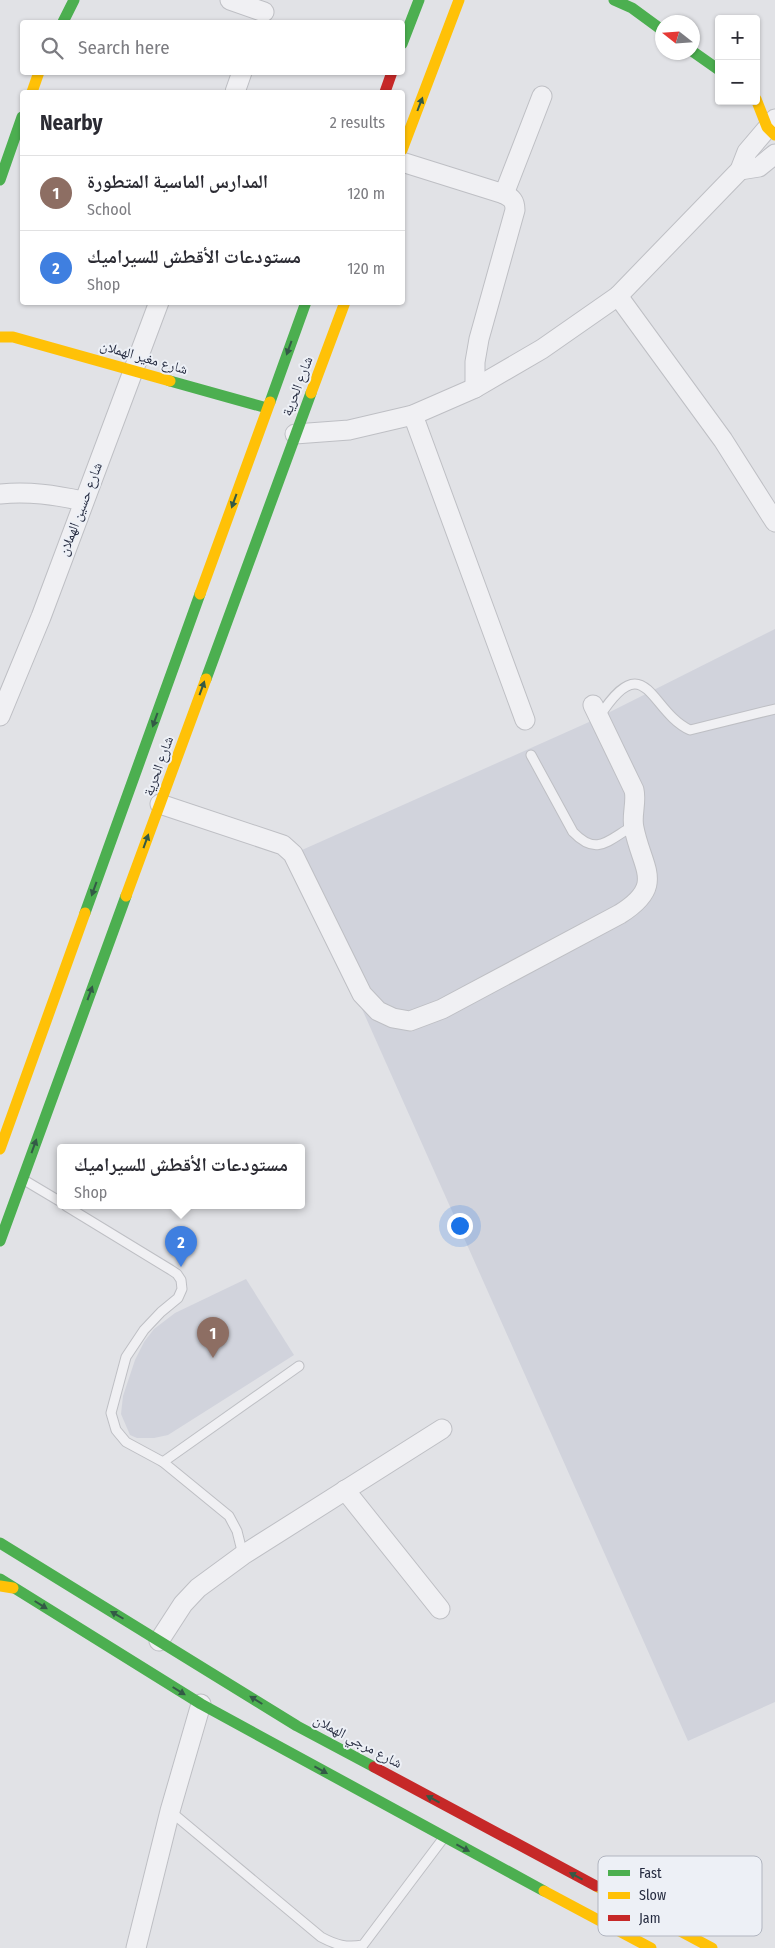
<!DOCTYPE html>
<meta charset="utf-8">
<style>
:root{--surface:#fff;--page:#f2f2f3;--text:#2b2b33;--muted:#7c7c81;--line:#e1e1e2;--accent:#2563eb}
body{margin:0;font-family:"Fira Sans Condensed","Noto Naskh Arabic",sans-serif;background:var(--page);color:var(--text)}
.controls{position:absolute;right:15px;top:15px;display:grid;overflow:hidden;border-radius:5px;box-shadow:0 1px 4px #0004}
.controls button{width:45px;height:45px;display:grid;place-items:center;padding:0;border:0;border-bottom:1px solid var(--line);background:var(--surface);color:var(--text);font:25px sans-serif}
.compass{position:absolute;left:655px;top:15px;width:45px;height:45px;border-radius:50%;background:var(--surface);box-shadow:0 1px 4px #0004;rotate:287deg}
.you{position:absolute;left:459px;top:1225px;width:18px;height:18px;margin:-12px;border:4px solid #fff;border-radius:50%;background:#1a73e8;box-shadow:0 0 0 8px #1a73e833}
.badge{display:grid;place-items:center;width:32px;height:32px;border-radius:50%;background:var(--accent);color:#fff;font-size:16px;font-weight:700}
.pin{position:absolute;translate:-50% -41px;filter:drop-shadow(0 1px 2px #0008)}
.pin::after{content:'';position:absolute;top:26px;width:18px;height:15px;background:inherit;clip-path:polygon(0 0,100% 0,50% 100%)}
.popup{position:absolute;left:57px;top:1144px;width:248px;height:65px;box-sizing:border-box;display:grid;place-content:center;border-radius:5px;background:var(--surface);filter:drop-shadow(0 1px 4px #0005);font-size:16px;white-space:nowrap;color:var(--muted)}
.popup b{font-size:19px;color:var(--text)}
.popup::after{content:'';position:absolute;left:50%;top:100%;margin-left:-10px;border:10px solid transparent;border-top-color:var(--surface)}
.list{margin:0;padding:0;list-style:none}
h2{display:flex;justify-content:space-between;align-items:center;height:65px;margin:0;padding:0 20px;font-size:21px}
h2 small{font-size:16px;font-weight:400;color:var(--muted)}
.list li{display:grid;grid-template-columns:32px 1fr auto;gap:15px;align-items:center;box-sizing:border-box;height:75px;padding:0 20px;border-top:1px solid var(--line)}
.list b{display:block;font-size:19px;white-space:nowrap}
.list p{margin:0;font-size:16px;white-space:nowrap;color:var(--muted)}
.list em{font-size:16px;font-style:normal;color:var(--muted)}
.icon{flex:none;width:28px;height:28px;fill:none;stroke:currentColor;stroke-width:2;stroke-linecap:round;stroke-linejoin:round}
.map{position:relative;flex:none;width:775px;height:1948px;overflow:hidden}
.search{position:absolute;background:var(--surface);box-shadow:0 1px 4px #0004;left:20px;top:20px;width:385px;height:55px;display:flex;align-items:center;gap:12px;box-sizing:border-box;padding:0 18px;border-radius:5px;color:var(--muted);font-size:19px}
.panel{position:absolute;background:var(--surface);box-shadow:0 1px 4px #0004;left:20px;top:90px;width:385px;height:215px;border-radius:5px}
.map>svg:first-child{display:block}
.built{fill:#d1d3dc}
.lines{fill:none;stroke-linecap:round;stroke-linejoin:round}
.lane-casing{stroke:#bebfc4;stroke-width:11}
.street-casing{stroke:#bebfc4;stroke-width:21}
.lane{stroke:#f0f0f3;stroke-width:9}
.street{stroke:#f0f0f3;stroke-width:19}
.fast{stroke:#4caf50;stroke-width:11}
.slow{stroke:#ffc107;stroke-width:11}
.jam{stroke:#c62828;stroke-width:11}
.oneway{fill:#335a46}
.labels{text-anchor:middle;stroke-width:4;stroke-linejoin:round;paint-order:stroke}
.street-label{font-size:14px;fill:#262c41;stroke:#edf0f6}
.key{fill:#edf0f6;stroke:#b1b5c0;stroke-width:1}
.key-label{font-size:14px;fill:#262c41}
</style>
<div class="map">
<svg width="775" height="1948" viewBox="0 0 775 1948">
<rect width="100%" height="100%" fill="#e1e2e6"/>
<g class="built">
<polygon points="775,629 775,1702 688,1741 293,854 598,718"/>
<polygon points="246,1279 294,1355 168,1435 154,1438 137,1438 130,1435 121,1414 123,1396 135,1360 144,1342 154,1329 175,1313"/>
</g>
<g class="lines">
<g class="lane-casing">
<g id="lane">
<path d="M 599,717 C 646,644 650,712 690,730 L 775,709"/>
<path d="M 531,755 L 573,832 C 597,857 608,840 633,826"/>
<polyline points="24,1180 61,1202"/>
<polyline points="66,1206 171,1270 177,1274 181,1280 182,1289 178,1298 161,1312 144,1330 126,1357 111,1413 116,1430 126,1442 163,1462 229,1516 237,1531 243,1555"/>
<polyline points="163,1462 299,1366"/>
<path d="M 170,1811 L 321,1937 C 336,1945 346,1948 363,1945 L 442,1840"/>
</g>
</g>
<g class="street-casing">
<g id="street">
<polyline points="230,0 264,12"/>
<polyline points="235,92 242,72"/>
<polyline points="402,162 504,194 542,96"/>
<polyline points="740,170 759,167 775,154"/>
<polyline points="618,296 723,440 775,522"/>
<path d="M 475,388 L 475,362 L 479,339 L 515,210 C 515,201 512,198 504,194"/>
<polyline points="413,415 525,720"/>
<polyline points="295,434 349,430 413,415 475,388 542,349 618,296 740,170 747,152 775,119"/>
<path d="M 0,494 C 29,491 55,495 83,501"/>
<polyline points="0,716 41,617 159,302"/>
<path d="M 160,804 L 283,845 L 293,854 L 362,994 L 378,1011 L 393,1018 L 410,1021 L 442,1009 L 620,914 C 666,885 642,869 634,828 C 631,816 637,802 634,790 L 593,705"/>
<polyline points="345,1490 440,1609"/>
<polyline points="159,1641 183,1604 198,1588 243,1555 442,1429"/>
<polyline points="136,1948 170,1811 201,1704"/>
</g>
</g>
<use href="#lane" class="lane"/>
<use href="#street" class="street"/>
<g class="fast">
<polyline points="614,0 632,8 662,30"/>
<polyline points="63,22 74,0"/>
<polyline points="402,44 419,0"/>
<polyline points="692,51 719,70"/>
<polyline points="0,180 22,117"/>
<polyline points="170,381 267,408"/>
<polyline points="270,402 306,302"/>
<polyline points="206,679 311,393"/>
<polyline points="85,913 200,594"/>
<polyline points="0,1241 126,896"/>
<polyline points="0,1543 297,1726 374,1767"/>
<polyline points="0,1579 201,1704 544,1891"/>
</g>
<g class="slow">
<polyline points="32,92 39,72"/>
<polyline points="756,99 767,127 775,135"/>
<polyline points="402,150 459,0"/>
<polyline points="0,337 13,337 170,381"/>
<polyline points="311,393 345,302"/>
<polyline points="200,594 270,402"/>
<polyline points="126,896 206,679"/>
<polyline points="0,1149 85,913"/>
<polyline points="0,1586 13,1588"/>
<polyline points="596,1886 712,1948"/>
<polyline points="544,1891 651,1948"/>
</g>
<g class="jam">
<polyline points="385,92 392,72"/>
<polyline points="374,1767 596,1886"/>
</g>
</g>
<defs><path id="oneway-solid" d="M-6-.8H1V-3.2L6.5 0L1 3.2V.8H-6Z" transform="scale(1.25)"/></defs>
<g class="oneway">
<use href="#oneway-solid" transform="translate(420 104) rotate(-69)"/>
<use href="#oneway-solid" transform="translate(289 348) rotate(110)"/>
<use href="#oneway-solid" transform="translate(234 501) rotate(110)"/>
<use href="#oneway-solid" transform="translate(202 688) rotate(-70)"/>
<use href="#oneway-solid" transform="translate(155 720) rotate(110)"/>
<use href="#oneway-solid" transform="translate(146 841) rotate(-70)"/>
<use href="#oneway-solid" transform="translate(94 889) rotate(110)"/>
<use href="#oneway-solid" transform="translate(90 993) rotate(-70)"/>
<use href="#oneway-solid" transform="translate(34 1146) rotate(-70)"/>
<use href="#oneway-solid" transform="translate(41 1605) rotate(32)"/>
<use href="#oneway-solid" transform="translate(117 1615) rotate(-150)"/>
<use href="#oneway-solid" transform="translate(179 1691) rotate(32)"/>
<use href="#oneway-solid" transform="translate(256 1700) rotate(-148)"/>
<use href="#oneway-solid" transform="translate(321 1770) rotate(29)"/>
<use href="#oneway-solid" transform="translate(433 1799) rotate(-152)"/>
<use href="#oneway-solid" transform="translate(463 1848) rotate(28)"/>
<use href="#oneway-solid" transform="translate(576 1876) rotate(-152)"/>
</g>
<g class="labels">
<g class="street-label">
<text transform="translate(144 357) rotate(16)" y="5">شارع مغير الهملان</text>
<text transform="translate(297 386) rotate(-69)" y="5">شارع الحرية</text>
<text transform="translate(80 509) rotate(-69)" y="5">شارع حسين الهملان</text>
<text transform="translate(158 766) rotate(-70)" y="5">شارع الحرية</text>
<text transform="translate(358 1741) rotate(28)" y="5">شارع مرجي الهملان</text>
</g>
</g>
<rect x="598" y="1856" width="164" height="80" rx="8" class="key"/>
<rect x="608" y="1870" width="22" height="6" fill="#4caf50"/>
<rect x="608" y="1892" width="22" height="7" fill="#ffc107"/>
<rect x="608" y="1915" width="22" height="6" fill="#c62828"/>
<g class="key-label">
<text x="639" y="1878">Fast</text>
<text x="639" y="1900">Slow</text>
<text x="639" y="1923">Jam</text>
</g>
</svg>
<div class="controls">
<button>+</button>
<button>−</button>
</div>
<svg class="compass" viewBox="-18 -18 36 36"><path d="M0-13l5 13h-10z" fill="#e53935"/><path d="M0 13l5-13h-10z" fill="#7c7c81"/></svg>
<div class="you"></div>
<div class="pin badge" style="left:213px;top:1358px;background:#8d6e63">1</div>
<div class="pin badge" style="left:181px;top:1267px;background:#3f7fe0">2</div>
<div class="popup"><b>مستودعات الأقطش للسيراميك</b>Shop</div>
<div class="search"><svg class="icon" aria-label="search" viewBox="0 0 24 24"><circle cx="10" cy="10" r="6"/><path d="M15 15l6 6"/></svg>Search here</div>
<section class="panel">
<h2>Nearby<small>2 results</small></h2>
<ul class="list">
<li><span class="badge" style="background:#8d6e63">1</span><div><b>المدارس الماسية المتطورة</b><p>School</p></div><em>120 m</em></li>
<li><span class="badge" style="background:#3f7fe0">2</span><div><b>مستودعات الأقطش للسيراميك</b><p>Shop</p></div><em>120 m</em></li>
</ul>
</section>
</div>
